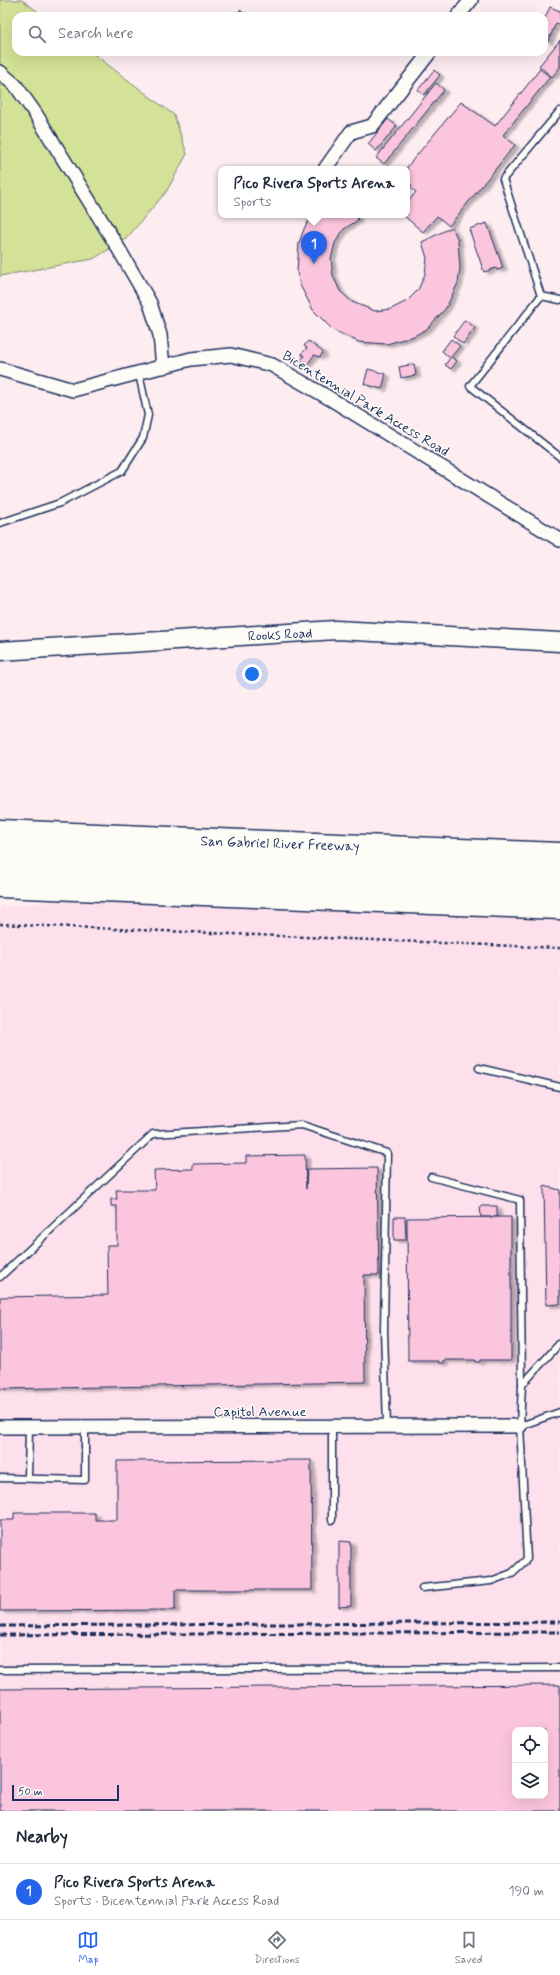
<!DOCTYPE html>
<meta charset="utf-8">
<style>
:root{--surface:#fff;--page:#f2f2f3;--text:#1f2937;--muted:#747a83;--line:#e0e1e3;--accent:#2563eb}
body{margin:0;font-family:Mynerve,sans-serif;background:var(--page);color:var(--text)}
.controls{position:absolute;right:12px;bottom:12px;display:grid;overflow:hidden;border-radius:8px;box-shadow:0 4px 16px #0002}
.controls button{width:36px;height:36px;display:grid;place-items:center;padding:0;border:0;border-bottom:1px solid var(--line);background:var(--surface);color:var(--text);font:20px sans-serif}
.scale{position:absolute;left:12px;bottom:10px;width:107px;box-sizing:border-box;padding-left:4px;border:2px solid #1b2f5e;border-top:0;font-size:11px;line-height:14px;white-space:nowrap;color:#1b2f5e;-webkit-text-stroke:3px #fdfcf7;paint-order:stroke}
.you{position:absolute;left:252px;top:674px;width:14px;height:14px;margin:-10px;border:3px solid #fff;border-radius:50%;background:#1a73e8;box-shadow:0 0 0 6px #1a73e833}
.badge{display:grid;place-items:center;width:26px;height:26px;border-radius:50%;background:var(--accent);color:#fff;font-size:13px;font-weight:700}
.pin{position:absolute;translate:-50% -33px;filter:drop-shadow(0 1px 2px #0008)}
.pin::after{content:'';position:absolute;top:21px;width:14px;height:12px;background:inherit;clip-path:polygon(0 0,100% 0,50% 100%)}
.popup{position:absolute;left:218px;top:166px;width:192px;height:52px;box-sizing:border-box;display:grid;place-content:center;border-radius:8px;background:var(--surface);filter:drop-shadow(0 1px 3px #0005);font-size:13px;white-space:nowrap;color:var(--muted)}
.popup b{font-size:15px;color:var(--text)}
.popup::after{content:'';position:absolute;left:50%;top:100%;margin-left:-8px;border:8px solid transparent;border-top-color:var(--surface)}
.list{margin:0;padding:0;list-style:none}
h2{display:flex;justify-content:space-between;align-items:center;height:52px;margin:0;padding:0 16px;font-size:17px}
h2 small{font-size:13px;font-weight:400;color:var(--muted)}
.list li{display:grid;grid-template-columns:26px 1fr auto;gap:12px;align-items:center;box-sizing:border-box;height:56px;padding:0 16px;border-top:1px solid var(--line)}
.list b{display:block;font-size:15px;white-space:nowrap}
.list p{margin:0;font-size:13px;white-space:nowrap;color:var(--muted)}
.list em{font-size:13px;font-style:normal;color:var(--muted)}
.icon{flex:none;width:22px;height:22px;fill:none;stroke:currentColor;stroke-width:2;stroke-linecap:round;stroke-linejoin:round}
.map{position:relative;flex:none;width:560px;height:1811px;overflow:hidden}
.search{position:absolute;background:var(--surface);box-shadow:0 4px 16px #0002;left:12px;right:12px;top:12px;height:44px;display:flex;align-items:center;gap:10px;box-sizing:border-box;padding:0 14px;border-radius:12px;color:var(--muted);font-size:15px}
.sheet{height:108px;background:var(--surface)}
nav{display:flex;justify-content:space-around;align-items:center;box-sizing:border-box;height:56px;border-top:1px solid var(--line);background:var(--surface);font-size:11px;color:var(--muted)}
nav a{display:grid;justify-items:center;gap:2px}
nav .on{color:var(--accent)}
.map>svg:first-child{display:block}
.built{fill:#fde0eb;fill-rule:evenodd}
.green{fill:#d3e296;stroke:#77887a}
.building{fill:#fcc5de;stroke:#1b2f5e;fill-rule:evenodd;filter:url(#shadow)}
.lines{fill:none;stroke-linecap:round;stroke-linejoin:round}
.lane-casing{stroke:#1b2f5e;stroke-width:9}
.street-casing{stroke:#1b2f5e;stroke-width:16}
.secondary-casing{stroke:#1b2f5e;stroke-width:21}
.highway-casing{stroke:#1b2f5e;stroke-width:25}
.path{stroke:#1b2f5e;stroke-width:2.5;stroke-dasharray:3 3;stroke-linecap:butt}
.lane{stroke:#fdfcf7;stroke-width:6}
.street{stroke:#fdfcf7;stroke-width:13}
.secondary{stroke:#fdfcf7;stroke-width:18}
.highway{stroke:#fdfcf7;stroke-width:22}
.rail{stroke:#1b2f5e;stroke-width:3;stroke-dasharray:6 3;stroke-linecap:butt}
.labels{text-anchor:middle;stroke-width:3;stroke-linejoin:round;paint-order:stroke}
.street-label{font-size:14px;fill:#1b2f5e;stroke:#fdfcf7}
</style>
<div class="map">
<svg width="560" height="1811" viewBox="0 0 560 1811">
<defs>
<filter id="shadow"><feDropShadow dx="4.5" dy="2.5" stdDeviation="1" flood-color="#0004"/></filter>
</defs>
<rect width="100%" height="100%" fill="#fdecf0"/>
<filter id="ink" filterUnits="userSpaceOnUse"><feTurbulence type="fractalNoise" baseFrequency=".025" numOctaves="2"/><feDisplacementMap in="SourceGraphic" scale="8" xChannelSelector="R" yChannelSelector="G"/><feConvolveMatrix kernelMatrix="1 2 1 2 8 2 1 2 1" color-interpolation-filters="sRGB"/></filter>
<g filter="url(#ink)">
<path class="built" d="M 149,894 L 560,902 L 560,1811 L 0,1811 L 0,907 ZM 515,1730 L 545,1730 L 545,1796 L 515,1796 Z"/>
<polygon class="green" points="0,0 22,0 44,16 16,16 16,52 91,52 174,115 187,154 166,192 126,239 93,259 0,276"/>
<g class="building">
<polygon points="550,7 560,11 560,25 556,23 548,42 544,40 544,20"/>
<polygon points="240,10 247,16 235,16"/>
<polygon points="560,40 560,67 552,77 539,66"/>
<polygon points="540,69 550,77 503,135 515,145 449,226 437,216 423,232 403,215 407,215 407,203 416,192 410,187 412,185 407,182 407,167 461,102 495,126"/>
<polygon points="434,70 440,75 424,95 418,90"/>
<polygon points="436,83 444,90 384,164 376,158"/>
<polygon points="388,119 397,126 376,151 368,144"/>
<polygon points="312,215 356,215 358,220 344,229 335,243 331,259 333,276 340,291 352,302 375,311 391,309 407,301 418,290 425,274 427,258 422,242 452,227 458,240 460,268 458,283 446,308 427,329 414,336 387,344 359,342 333,330 313,310 300,285 297,272 299,243 304,229"/>
<polygon points="487,223 503,268 497,270 496,268 484,272 469,229"/>
<polygon points="465,320 475,328 463,344 453,336"/>
<polygon points="451,339 460,346 451,357 457,361 451,369 445,365 450,358 442,351"/>
<polygon points="308,341 323,352 320,357 314,355 307,365 301,360 304,356 301,354 307,348 304,346"/>
<polygon points="414,364 416,375 401,378 399,367"/>
<polygon points="368,369 386,374 382,389 364,384"/>
<polygon points="305,1155 306,1189 307,1169 377,1168 379,1275 364,1275 365,1382 0,1389 0,1297 108,1295 107,1245 117,1245 117,1206 111,1206 111,1199 117,1199 116,1190 155,1190 154,1170 193,1169 193,1164 246,1163 246,1156"/>
<polygon points="544,1186 560,1190 560,1304 546,1305"/>
<polygon points="480,1206 497,1206 497,1217 481,1217"/>
<polygon points="394,1217 405,1217 406,1240 394,1240"/>
<polygon points="511,1217 511,1360 480,1360 480,1362 475,1362 475,1360 444,1360 444,1363 439,1363 439,1361 408,1361 407,1218"/>
<polygon points="311,1460 312,1590 175,1590 175,1610 0,1611 0,1520 14,1520 14,1513 95,1513 95,1520 117,1520 117,1461"/>
<polygon points="339,1541 351,1542 351,1606 339,1607"/>
<path d="M 560,1685 L 560,1811 L 0,1811 L 0,1689 ZM 515,1730 L 545,1730 L 545,1796 L 515,1796 Z"/>
</g>
<g class="lines">
<g class="lane-casing">
<g id="lane">
<polyline points="560,111 503,179 541,296 470,386 560,457"/>
<polyline points="541,296 560,300"/>
<polyline points="0,523 60,503 122,471 143,438 148,415 139,374"/>
<polyline points="479,1068 560,1087"/>
<polyline points="431,1177 520,1200 522,1385"/>
<polyline points="0,1277 153,1134 302,1125 387,1153 384,1330 387,1427"/>
<polyline points="520,1426 560,1412"/>
<polyline points="332,1427 332,1520"/>
<polyline points="0,1478 85,1480 85,1427"/>
<polyline points="28,1478 29,1427"/>
<polyline points="422,1588 491,1581 512,1573 527,1559 520,1426 522,1385 560,1343"/>
<polyline points="0,1670 560,1668"/>
</g>
</g>
<g class="street-casing">
<g id="street">
<polyline points="458,16 471,0"/>
<polyline points="0,72 16,86 35,113 117,246 150,303 160,335 163,367"/>
<polyline points="325,169 351,132 372,126 430,52"/>
<polyline points="0,369 73,390 191,359 231,355 272,365 329,398 560,540"/>
<polyline points="0,1427 520,1426"/>
</g>
</g>
<g class="secondary-casing">
<polyline id="secondary" points="0,651 336,630 560,642"/>
</g>
<g class="highway-casing">
<g id="highway">
<polyline points="0,831 560,854"/>
<polyline points="0,850 560,873"/>
<polyline points="0,869 560,892"/>
<polyline points="0,886 560,908"/>
</g>
</g>
<polyline class="path" points="0,924 560,948"/>
<use href="#lane" class="lane"/>
<use href="#street" class="street"/>
<use href="#secondary" class="secondary"/>
<use href="#highway" class="highway"/>
<g class="rail">
<polyline points="0,1626 560,1622"/>
<polyline points="0,1635 560,1632"/>
</g>
</g>
</g>
<g class="labels">
<g class="street-label">
<text transform="translate(366 403) rotate(31)" y="5">Bicentennial Park Access Road</text>
<text transform="translate(280 634) rotate(-3)" y="5">Rooks Road</text>
<text transform="translate(280 843) rotate(2)" y="5">San Gabriel River Freeway</text>
<text x="260" y="1416">Capitol Avenue</text>
</g>
</g>
</svg>
<div class="controls">
<button><svg class="icon" aria-label="locate" viewBox="0 0 24 24"><circle cx="12" cy="12" r="6"/><path d="M12 2v4M12 18v4M2 12h4M18 12h4"/></svg></button>
<button><svg class="icon" aria-label="layers" viewBox="0 0 24 24"><path d="M12 4l9 5-9 5-9-5zM3 14l9 5 9-5"/></svg></button>
</div>
<div class="scale">50 m</div>
<div class="you"></div>
<div class="pin badge" style="left:314px;top:264px">1</div>
<div class="popup"><b>Pico Rivera Sports Arena</b>Sports</div>
<div class="search"><svg class="icon" aria-label="search" viewBox="0 0 24 24"><circle cx="10" cy="10" r="6"/><path d="M15 15l6 6"/></svg>Search here</div>
</div>
<section class="sheet">
<h2>Nearby<small></small></h2>
<ul class="list">
<li><span class="badge">1</span><div><b>Pico Rivera Sports Arena</b><p>Sports · Bicentennial Park Access Road</p></div><em>190 m</em></li>
</ul>
</section>
<nav>
<a class="on"><svg class="icon" aria-label="map" viewBox="0 0 24 24"><path d="M3 6l6-2 6 2 6-2v14l-6 2-6-2-6 2zM9 4v14M15 6v14"/></svg>Map</a>
<a><svg class="icon" aria-label="directions" viewBox="0 0 24 24"><path d="M12 3l9 9-9 9-9-9zM9 14v-3h6M13 9l2 2-2 2"/></svg>Directions</a>
<a><svg class="icon" aria-label="saved" viewBox="0 0 24 24"><path d="M7 4h10v16l-5-4-5 4z"/></svg>Saved</a>
</nav>
